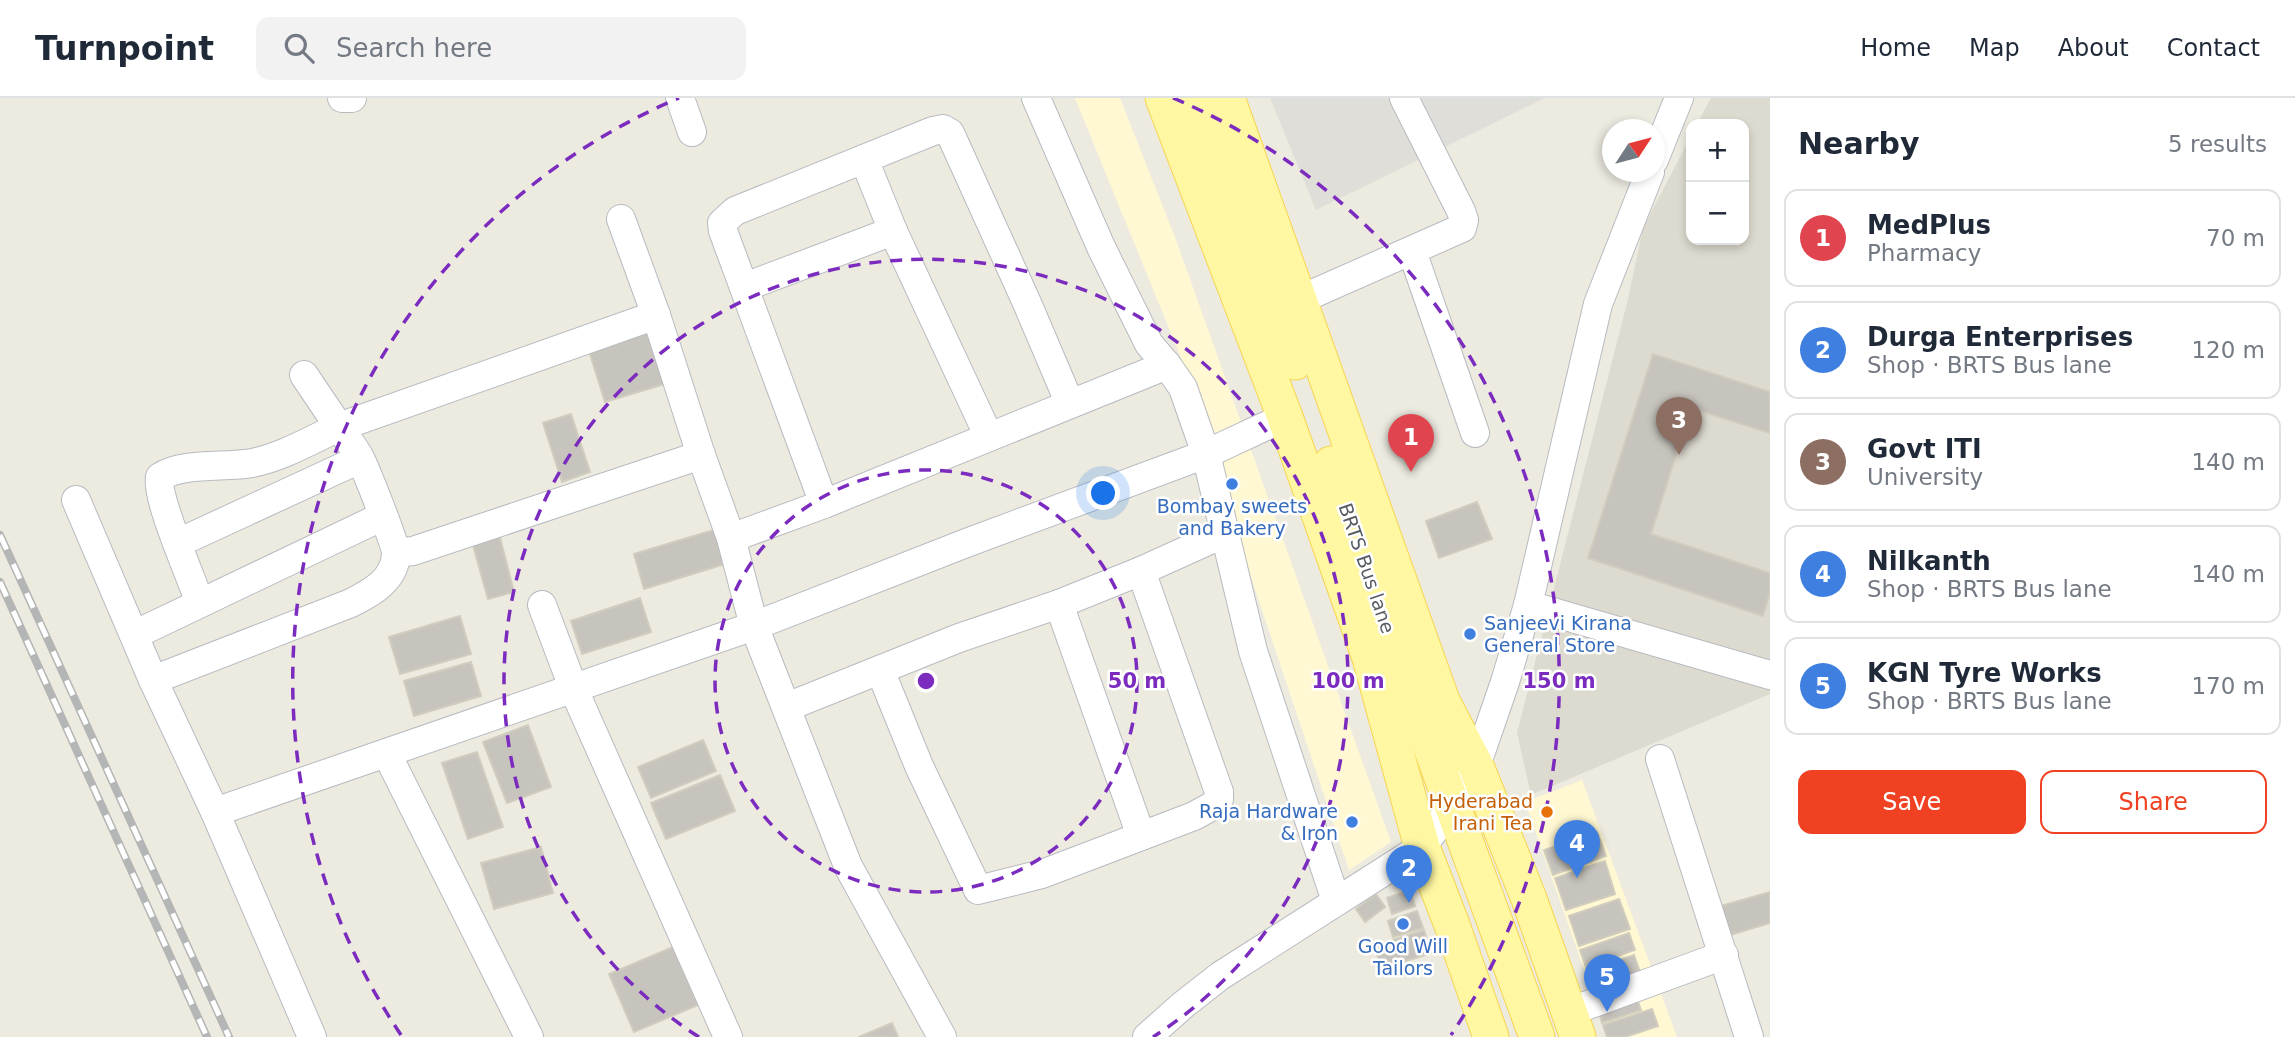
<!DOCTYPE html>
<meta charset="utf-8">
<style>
:root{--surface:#fff;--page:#f2f2f3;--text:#1f2937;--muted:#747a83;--line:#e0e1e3;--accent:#f04223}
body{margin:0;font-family:"DejaVu Sans",sans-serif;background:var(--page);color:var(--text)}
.controls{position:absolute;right:21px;top:21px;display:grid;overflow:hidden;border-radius:14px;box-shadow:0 4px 10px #0003}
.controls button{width:63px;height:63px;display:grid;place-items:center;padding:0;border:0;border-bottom:2px solid var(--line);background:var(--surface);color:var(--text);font:35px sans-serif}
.compass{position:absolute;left:1602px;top:21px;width:63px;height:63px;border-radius:50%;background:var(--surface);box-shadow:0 4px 10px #0003;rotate:54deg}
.you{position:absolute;left:1104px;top:396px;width:24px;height:24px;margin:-18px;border:5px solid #fff;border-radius:50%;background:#1a73e8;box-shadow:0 0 0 10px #1a73e833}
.badge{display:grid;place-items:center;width:46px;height:46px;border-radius:50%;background:var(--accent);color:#fff;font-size:23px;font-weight:700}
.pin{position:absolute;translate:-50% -58px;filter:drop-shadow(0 2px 4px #0008)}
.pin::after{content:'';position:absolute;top:37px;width:24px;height:21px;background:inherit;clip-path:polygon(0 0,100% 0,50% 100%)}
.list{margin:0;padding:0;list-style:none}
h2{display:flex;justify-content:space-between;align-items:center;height:91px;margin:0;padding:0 28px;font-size:30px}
h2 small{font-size:23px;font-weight:400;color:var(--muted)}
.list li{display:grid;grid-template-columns:46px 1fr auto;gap:21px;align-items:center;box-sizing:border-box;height:98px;margin:0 14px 14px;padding:0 14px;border:2px solid var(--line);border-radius:14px}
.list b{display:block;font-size:26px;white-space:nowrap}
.list p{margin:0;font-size:23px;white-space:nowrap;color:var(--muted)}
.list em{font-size:23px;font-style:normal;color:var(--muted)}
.actions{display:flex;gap:14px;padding:21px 28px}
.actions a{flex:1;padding:16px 0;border:2px solid var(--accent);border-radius:14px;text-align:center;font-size:24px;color:var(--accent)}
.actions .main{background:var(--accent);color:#fff}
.icon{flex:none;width:38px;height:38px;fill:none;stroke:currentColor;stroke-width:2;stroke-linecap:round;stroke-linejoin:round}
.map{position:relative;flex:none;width:1770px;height:939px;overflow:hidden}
header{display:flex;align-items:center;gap:42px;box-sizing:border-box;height:98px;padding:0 35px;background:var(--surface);border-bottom:2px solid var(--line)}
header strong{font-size:33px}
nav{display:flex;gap:38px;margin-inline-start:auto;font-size:24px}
.search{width:490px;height:63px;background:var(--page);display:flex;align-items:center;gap:18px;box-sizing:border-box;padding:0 24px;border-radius:14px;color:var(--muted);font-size:26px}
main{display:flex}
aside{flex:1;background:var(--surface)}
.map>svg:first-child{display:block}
.commercial{fill:#fff8d2}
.industrial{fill:#e0ded8}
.education{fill:#dddacf}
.building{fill:#c7c4bd;stroke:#d1cdbe;stroke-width:2}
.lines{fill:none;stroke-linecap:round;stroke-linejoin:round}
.minor-casing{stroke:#b8bac0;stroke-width:30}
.major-casing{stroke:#f7d54f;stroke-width:37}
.minor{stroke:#fff;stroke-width:28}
.major{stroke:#fff7a2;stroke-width:35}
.rail-casing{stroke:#b4b5b5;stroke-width:8}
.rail{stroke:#fff;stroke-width:5;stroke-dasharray:16;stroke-linecap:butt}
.ring{fill:none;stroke:#7b2cbf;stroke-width:3.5;stroke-dasharray:12 9}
.shop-dot{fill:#3f7fe0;stroke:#fff;stroke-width:2.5}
.food-dot{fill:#e8710a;stroke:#fff;stroke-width:2.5}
.labels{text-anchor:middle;stroke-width:5;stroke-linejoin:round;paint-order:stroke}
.shop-label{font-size:19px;fill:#366cbe;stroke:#fff}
.street-label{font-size:19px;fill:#595c62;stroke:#fff}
.food-label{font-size:19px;fill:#c56008;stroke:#fff;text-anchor:end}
.centre{fill:#7b2cbf;stroke:#fff;stroke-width:3.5}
.ring-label{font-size:21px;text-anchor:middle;font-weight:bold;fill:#7b2cbf;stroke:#fff;stroke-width:5;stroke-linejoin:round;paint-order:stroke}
</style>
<header>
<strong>Turnpoint</strong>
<div class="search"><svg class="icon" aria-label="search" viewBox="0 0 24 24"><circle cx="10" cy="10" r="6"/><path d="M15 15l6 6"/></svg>Search here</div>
<nav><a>Home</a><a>Map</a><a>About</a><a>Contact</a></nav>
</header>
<main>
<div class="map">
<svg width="1770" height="939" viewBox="0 0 1770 939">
<rect width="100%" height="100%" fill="#edebe0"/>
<g class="commercial">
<polygon points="1075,0 1120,0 1176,142 1391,744 1349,772 1250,476 1213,338"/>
<polygon points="1582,682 1677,939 1608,939 1525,704"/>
</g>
<polygon class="industrial" points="1270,0 1545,0 1316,112"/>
<polygon class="education" points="1711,0 1770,0 1770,596 1531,697 1517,635 1628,201 1643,130 1691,38 1691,142 1744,142 1744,26 1697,26"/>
<g class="building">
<polygon points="652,234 668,285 605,304 589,253"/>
<polygon points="1653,256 1770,294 1770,335 1691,310 1651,436 1770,475 1770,494 1763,518 1588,460"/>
<polygon points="571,316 590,374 562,384 543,325"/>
<polygon points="1477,404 1492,441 1439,460 1426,423"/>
<polygon points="717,431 728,465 644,491 634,456"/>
<polygon points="498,432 514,494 488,501 471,440"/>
<polygon points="640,500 651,534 582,556 571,523"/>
<polygon points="460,518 471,556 400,576 389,539"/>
<polygon points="471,564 481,598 414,618 404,583"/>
<polygon points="528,627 551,689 507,705 483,644"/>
<polygon points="703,642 716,673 651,700 638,669"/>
<polygon points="477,654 503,729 468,741 442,665"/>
<polygon points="720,677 735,713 666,741 651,705"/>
<polygon points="1597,734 1606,758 1553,777 1544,752"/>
<polygon points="541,749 553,795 494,811 481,765"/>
<polygon points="1605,763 1615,796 1566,812 1555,780"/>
<polygon points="1410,792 1415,808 1392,816 1387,800"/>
<polygon points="1770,794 1770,825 1730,837 1721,808"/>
<polygon points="1376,796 1385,809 1365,824 1356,811"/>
<polygon points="1619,801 1630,831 1579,848 1569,818"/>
<polygon points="1417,813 1423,830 1393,839 1388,823"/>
<polygon points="1424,832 1431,855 1382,871 1374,848"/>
<polygon points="1629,835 1635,852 1586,869 1580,852"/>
<polygon points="673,849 698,907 634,934 609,876"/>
<polygon points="1634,857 1641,877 1594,893 1587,873"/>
<polygon points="1636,898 1641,912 1602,925 1598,911"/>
<polygon points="1652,911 1658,928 1625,939 1607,939 1603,927"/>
<polygon points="892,925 898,939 859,939"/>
</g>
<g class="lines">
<g class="minor-casing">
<g id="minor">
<polyline points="342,0 352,0"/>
<polyline points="680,0 692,34"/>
<polyline points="1036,0 1101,149 1149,246 1167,267 1183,290 1206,356 1253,553 1336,803"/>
<polyline points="864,61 893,133 989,339"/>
<polyline points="1654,62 1679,0"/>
<polyline points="621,121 656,217 701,357 731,440 754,528 848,768 942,939"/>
<polyline points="1412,153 1475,335"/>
<polyline points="745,189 893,133"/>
<polyline points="1299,202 1462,130 1464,122 1461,113 1404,0"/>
<polyline points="76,402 153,582 215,714 754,528 969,444 1206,356 1285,319"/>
<polyline points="824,406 723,133 722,125 735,113 933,33 943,31 950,35 1027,205 1070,306"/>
<polyline points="731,440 824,406 1167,267"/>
<polyline points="178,445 360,361"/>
<polyline points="396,455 413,453 701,357"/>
<path d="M 200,505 C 192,481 155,399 160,379 C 183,364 224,370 252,365 C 282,359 311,342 339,329 L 304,277"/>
<polyline points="1059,506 1141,738"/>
<polyline points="542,507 574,592 728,939"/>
<polyline points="1528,507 1770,577"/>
<polyline points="134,537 383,418"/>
<polyline points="880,572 919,668 978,792 1042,776 1194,718 1214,707 1219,701 1219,694 1141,473"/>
<path d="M 153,582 L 351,505 C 371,495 395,482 396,456 C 396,447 366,372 360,360 C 354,349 346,339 339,329 L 656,217"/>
<polyline points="787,609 959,540 1059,506 1141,473 1225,435"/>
<polyline points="387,656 529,939"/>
<polyline points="1660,661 1749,939"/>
<polyline points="215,714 312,939"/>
<polyline points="1569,914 1724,857"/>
<polyline points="1147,939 1183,907 1220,878 1422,749 1453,707 1476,668 1505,584 1528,507 1598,206 1650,74"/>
</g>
</g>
<g class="major-casing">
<g id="major">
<polyline points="1163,0 1285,319 1370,560 1422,749 1452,827 1491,939"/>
<polyline points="1199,0 1295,264"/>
<polyline points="1227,0 1442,603 1476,668 1529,801 1578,939"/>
<polyline points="1331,366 1395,551 1537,939"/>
</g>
</g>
<use href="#minor" class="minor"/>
<use href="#major" class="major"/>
<g class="rail-casing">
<g id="rail">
<polyline points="0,437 229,939"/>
<polyline points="0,484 207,939"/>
</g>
</g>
<use href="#rail" class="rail"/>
</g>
<g class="ring">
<circle cx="926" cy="583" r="211"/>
<path d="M699 939A422 422 0 1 1 1153 939"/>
<path d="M401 937A633 633 0 0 1 679 0M1173 0A633 633 0 0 1 1451 937"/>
</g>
<g class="shop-dot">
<circle cx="1232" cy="386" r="7"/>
<circle cx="1470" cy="536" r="7"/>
<circle cx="1352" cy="724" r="7"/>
<circle cx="1403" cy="826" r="7"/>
</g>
<circle class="food-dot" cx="1547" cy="714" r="7"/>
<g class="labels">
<g class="shop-label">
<text x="1232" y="415">Bombay sweets<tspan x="1232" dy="22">and Bakery</tspan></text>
<text x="1484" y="532" text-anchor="start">Sanjeevi Kirana<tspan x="1484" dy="22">General Store</tspan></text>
<text x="1338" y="720" text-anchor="end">Raja Hardware<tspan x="1338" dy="22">&amp; Iron</tspan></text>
<text x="1403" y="855">Good Will<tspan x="1403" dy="22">Tailors</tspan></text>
</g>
<g class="street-label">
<text transform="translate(1367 470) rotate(71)" y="7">BRTS Bus lane</text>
</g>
<g class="food-label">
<text x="1533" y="710">Hyderabad<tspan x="1533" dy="22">Irani Tea</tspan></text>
</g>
</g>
<circle cx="926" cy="583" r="10" class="centre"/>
<g class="ring-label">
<text x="1137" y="590">50 m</text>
<text x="1348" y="590">100 m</text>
<text x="1559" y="590">150 m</text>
</g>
</svg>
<div class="controls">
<button>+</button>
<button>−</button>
</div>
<svg class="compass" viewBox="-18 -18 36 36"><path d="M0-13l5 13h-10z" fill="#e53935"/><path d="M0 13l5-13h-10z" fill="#747a83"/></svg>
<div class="you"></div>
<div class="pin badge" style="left:1411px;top:374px;background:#e0444e">1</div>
<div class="pin badge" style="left:1409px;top:805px;background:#3f7fe0">2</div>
<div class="pin badge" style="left:1679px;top:357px;background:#8d6e63">3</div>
<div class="pin badge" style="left:1577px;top:780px;background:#3f7fe0">4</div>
<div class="pin badge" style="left:1607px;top:914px;background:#3f7fe0">5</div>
</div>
<aside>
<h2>Nearby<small>5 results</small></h2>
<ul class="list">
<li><span class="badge" style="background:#e0444e">1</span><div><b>MedPlus</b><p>Pharmacy</p></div><em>70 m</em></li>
<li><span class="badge" style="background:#3f7fe0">2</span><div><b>Durga Enterprises</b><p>Shop · BRTS Bus lane</p></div><em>120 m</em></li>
<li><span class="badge" style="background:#8d6e63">3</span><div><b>Govt ITI</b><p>University</p></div><em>140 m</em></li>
<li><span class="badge" style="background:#3f7fe0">4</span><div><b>Nilkanth</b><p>Shop · BRTS Bus lane</p></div><em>140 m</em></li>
<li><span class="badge" style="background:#3f7fe0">5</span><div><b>KGN Tyre Works</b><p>Shop · BRTS Bus lane</p></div><em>170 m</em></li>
</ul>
<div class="actions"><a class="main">Save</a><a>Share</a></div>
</aside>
</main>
